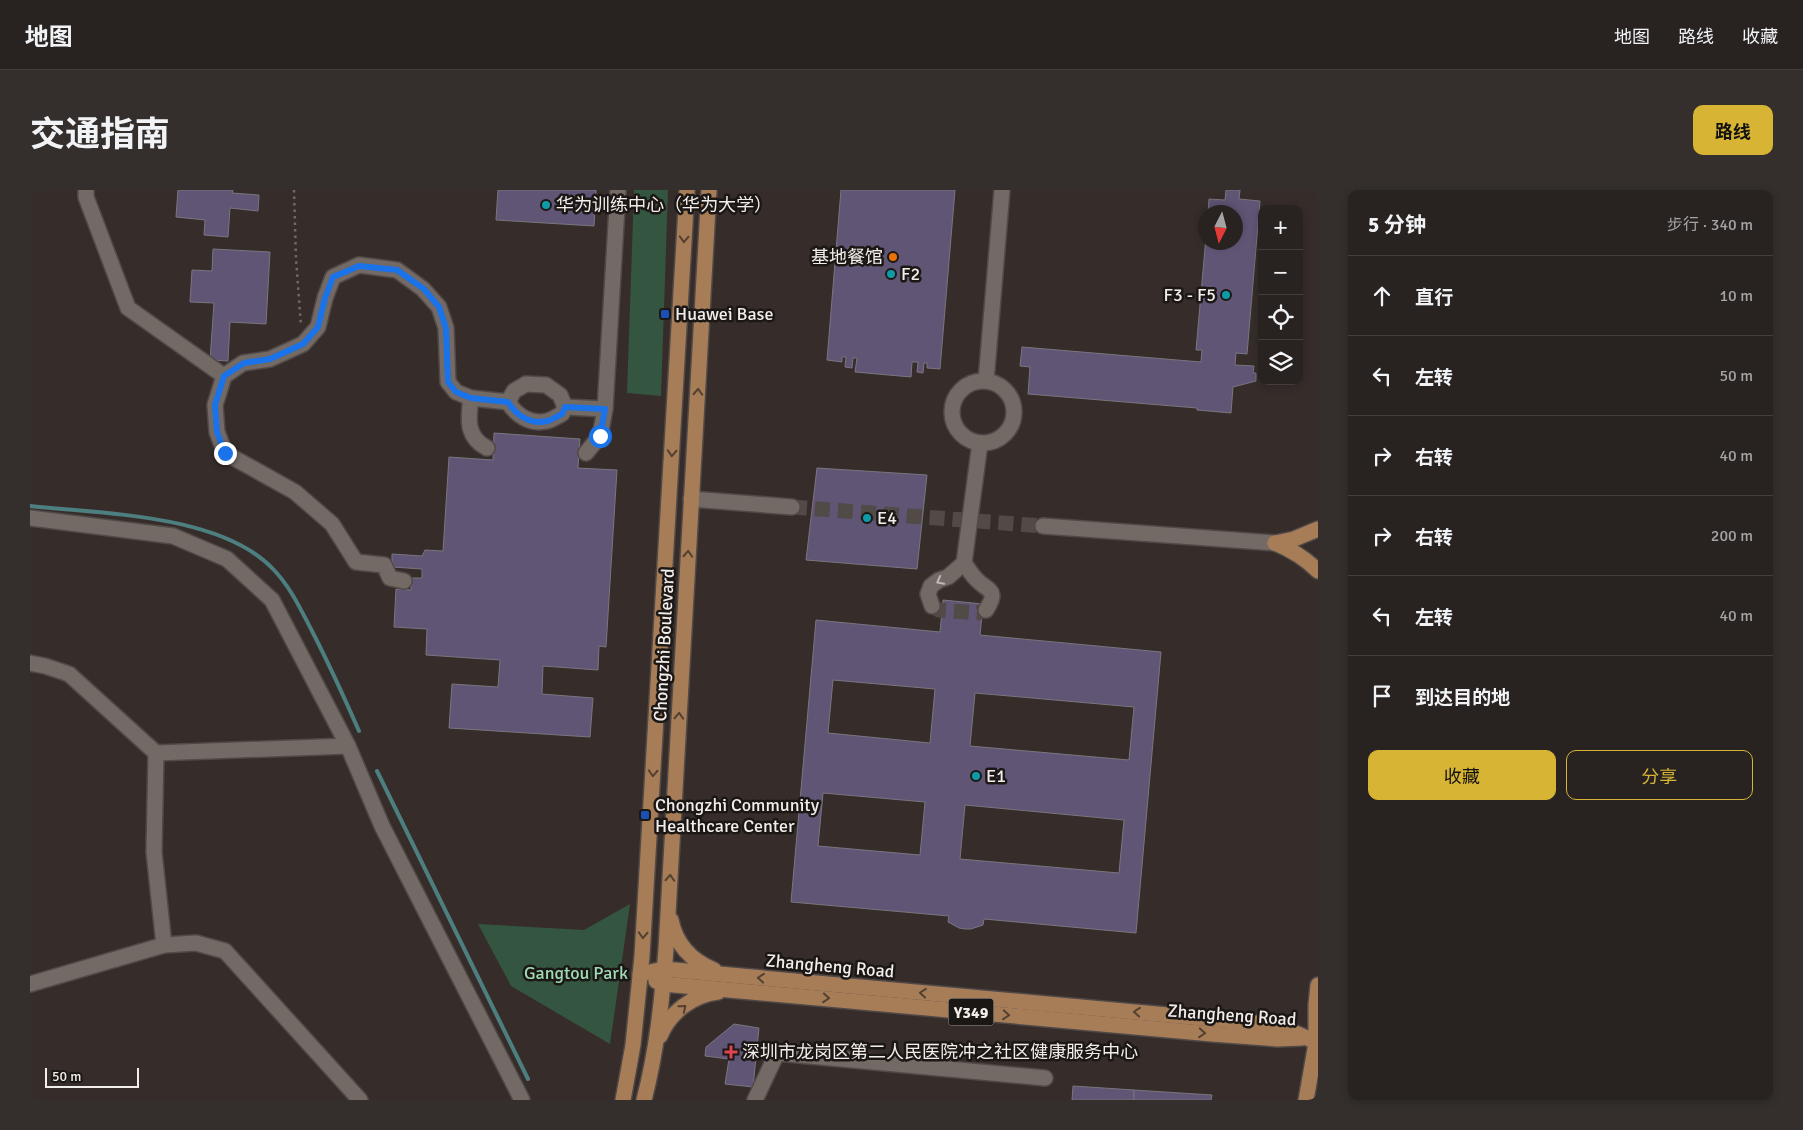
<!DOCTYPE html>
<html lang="zh">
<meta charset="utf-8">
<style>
:root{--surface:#282220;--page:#342f2d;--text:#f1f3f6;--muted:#a5a4a5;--line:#443f3e;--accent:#d7b434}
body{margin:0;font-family:Signika,"Noto Sans SC",sans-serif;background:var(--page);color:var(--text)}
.controls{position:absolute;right:15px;top:15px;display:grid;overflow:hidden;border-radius:10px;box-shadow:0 2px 8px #0003}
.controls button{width:45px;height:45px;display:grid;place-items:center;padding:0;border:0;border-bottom:1px solid var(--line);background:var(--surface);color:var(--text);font:25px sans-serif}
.compass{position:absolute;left:1168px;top:15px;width:45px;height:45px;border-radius:50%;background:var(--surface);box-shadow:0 2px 8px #0003;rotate:186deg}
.scale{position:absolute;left:15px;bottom:12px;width:94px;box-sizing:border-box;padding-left:5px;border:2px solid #f2ecea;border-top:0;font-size:14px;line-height:18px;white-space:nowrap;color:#f2ecea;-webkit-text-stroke:4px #1b1715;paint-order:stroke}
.stop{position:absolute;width:15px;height:15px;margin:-11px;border:4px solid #1a73e8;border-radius:50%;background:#fff}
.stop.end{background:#1a73e8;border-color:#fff;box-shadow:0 1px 5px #0008}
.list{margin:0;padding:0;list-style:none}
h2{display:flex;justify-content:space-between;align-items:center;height:65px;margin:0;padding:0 20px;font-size:21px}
h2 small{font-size:16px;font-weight:400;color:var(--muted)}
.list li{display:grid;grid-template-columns:32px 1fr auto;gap:15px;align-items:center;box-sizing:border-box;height:80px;padding:0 20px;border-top:1px solid var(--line)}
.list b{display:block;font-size:19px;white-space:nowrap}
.list em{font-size:16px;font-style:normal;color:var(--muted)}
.actions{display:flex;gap:10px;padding:15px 20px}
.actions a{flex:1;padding:11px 0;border:1px solid var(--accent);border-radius:10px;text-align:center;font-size:18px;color:var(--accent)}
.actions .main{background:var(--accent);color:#111}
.icon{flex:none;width:28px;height:28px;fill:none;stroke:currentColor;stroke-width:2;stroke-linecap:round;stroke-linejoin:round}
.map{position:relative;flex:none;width:1288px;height:910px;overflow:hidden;border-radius:10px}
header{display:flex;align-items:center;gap:30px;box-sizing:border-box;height:70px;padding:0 25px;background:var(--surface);border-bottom:1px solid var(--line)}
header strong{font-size:24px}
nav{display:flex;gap:28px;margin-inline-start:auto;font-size:18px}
.intro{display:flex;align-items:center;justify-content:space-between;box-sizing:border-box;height:120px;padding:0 30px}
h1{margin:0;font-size:35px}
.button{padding:12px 22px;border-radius:10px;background:var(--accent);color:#111;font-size:18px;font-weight:700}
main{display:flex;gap:30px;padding:0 30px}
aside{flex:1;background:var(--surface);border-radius:10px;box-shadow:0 2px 8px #0003}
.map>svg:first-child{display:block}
.green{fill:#345540}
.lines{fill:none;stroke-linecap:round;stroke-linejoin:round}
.stream{stroke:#4d7e80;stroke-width:4}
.building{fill:#615576;stroke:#79767f;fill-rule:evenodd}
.minor-tunnel{stroke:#524a47;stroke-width:15;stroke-dasharray:15 8;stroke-linecap:butt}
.minor-casing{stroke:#504947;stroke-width:18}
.major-casing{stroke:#504947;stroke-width:18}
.path{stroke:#726967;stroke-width:2.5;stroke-dasharray:2.5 4;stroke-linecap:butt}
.minor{stroke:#736965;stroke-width:15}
.major{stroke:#a77d58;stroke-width:15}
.oneway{stroke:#534030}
.oneway2{stroke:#bfb8b5}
.route{stroke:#1a73e8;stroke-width:6}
.culture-dot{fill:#0f9aa8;stroke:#1b1715;stroke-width:2}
.food-dot{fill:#e8710a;stroke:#1b1715;stroke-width:2}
.transit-dot{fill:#1a4fb4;stroke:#1b1715;stroke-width:2}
.health-dot{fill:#e0444e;stroke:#1b1715;stroke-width:2}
.labels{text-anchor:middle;stroke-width:5;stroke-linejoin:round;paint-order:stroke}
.shield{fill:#1b1715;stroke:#b2acaa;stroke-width:1}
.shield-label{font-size:16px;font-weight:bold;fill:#f2ecea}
.poi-label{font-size:18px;fill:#f2ecea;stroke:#1b1715;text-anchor:start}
.street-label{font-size:18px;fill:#f2ecea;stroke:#1b1715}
.park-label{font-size:18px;fill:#9fdcb4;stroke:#1b1715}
</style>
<header>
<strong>地图</strong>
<nav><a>地图</a><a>路线</a><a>收藏</a></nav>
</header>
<div class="intro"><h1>交通指南</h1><a class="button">路线</a></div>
<main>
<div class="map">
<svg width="1288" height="910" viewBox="0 0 1288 910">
<rect width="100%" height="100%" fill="#362d2a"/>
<g class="green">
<polygon points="604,0 638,0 631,206 597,203"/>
<polygon points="600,714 580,854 481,796 448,734 554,740"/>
</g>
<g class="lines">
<g class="stream">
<path d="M 0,316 C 73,324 192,324 244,380 C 261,398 271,420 282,441 C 299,474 314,507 329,541"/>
<polyline points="347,581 498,889"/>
</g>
</g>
<g class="building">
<polygon points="148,0 203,0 202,3 229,5 228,21 200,18 198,47 174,45 175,30 146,27"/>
<polygon points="468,0 566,0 564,36 466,30"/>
<polygon points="811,0 925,0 910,179 897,178 897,173 894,173 893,183 887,182 888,172 882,172 881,187 825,182 827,168 823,168 822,178 815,177 816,167 812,167 812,172 797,170"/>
<polygon points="1196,0 1210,0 1209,9 1230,11 1217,164 1206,163 1205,175 1224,176 1223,183 1226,183 1226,191 1203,197 1201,223 1167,220 1167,218 998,204 1000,177 990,176 992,157 1171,172 1172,160 1166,160 1176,47 1176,52 1206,52 1206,22 1178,22 1179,9 1195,10"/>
<polygon points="183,59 240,62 236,134 200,132 198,171 180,170 184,113 160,112 162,80 182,81"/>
<polygon points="464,243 550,249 548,278 587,280 576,457 569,456 568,480 513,476 512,504 563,508 560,547 419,538 422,494 468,497 470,470 396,465 397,439 364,437 366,399 381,400 381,388 392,388 392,379 362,377 362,364 392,366 395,360 413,361 419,267 463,270"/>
<polygon points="787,278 897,285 887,379 776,370"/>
<path d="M 913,410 L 953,414 L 950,445 L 1131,462 L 1106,743 L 954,729 L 953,735 L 941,739 L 935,739 L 929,738 L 918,732 L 919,726 L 761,712 L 786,430 L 910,442 ZM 803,490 L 905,499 L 900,553 L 798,543 ZM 945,503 L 1104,517 L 1099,570 L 940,556 ZM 793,603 L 895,612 L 890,665 L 788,656 ZM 935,615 L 1094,630 L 1089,683 L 930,669 Z"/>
<polygon points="704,834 729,838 723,897 695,894 699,869 675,866 676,857"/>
<polygon points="1043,896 1104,900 1104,910 1042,910"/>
<polygon points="1104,900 1182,905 1181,910 1104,910"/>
</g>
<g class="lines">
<g class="minor-tunnel">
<polyline points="762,317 1013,336"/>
<polyline points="902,416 909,420 948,423 956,420"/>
</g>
<g class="minor-casing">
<g id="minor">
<polyline points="56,0 56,7 98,118 194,186"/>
<circle cx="953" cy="222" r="31"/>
<polyline points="956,191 972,0"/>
<path d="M 441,208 C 438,229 436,247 457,258"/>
<path d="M 478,212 C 486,225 500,235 517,231 C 522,230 527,226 532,224 L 535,217"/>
<polyline points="556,263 570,246 575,219 588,0"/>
<polyline points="661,309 762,317"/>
<polyline points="0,328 143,346 197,369 242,410 318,556 352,636 492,910"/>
<polyline points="1013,336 1245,353"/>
<path d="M 934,373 C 938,378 941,384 946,389 C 957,401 970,399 956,420"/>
<polyline points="374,391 360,388 354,375 326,372 302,334 265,302 195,263 187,242 185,215 194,186 213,173 240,169 273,154 288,137 295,108 303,87 329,75 367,80 393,99 409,117 416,138 418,192 426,202 441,208 478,212 484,201 496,194 516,195 530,205 535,217 575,219"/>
<polyline points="902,416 898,404 901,396 909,390 918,387 934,373 950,253"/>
<polyline points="0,473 15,476 39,484 126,563 318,556"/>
<polyline points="126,563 124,662 134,755"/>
<polyline points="0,794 134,755 166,753 195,761 330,910"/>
<polyline points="725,910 747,863 1015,888"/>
</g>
</g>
<g class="major-casing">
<g id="major">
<path d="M 1245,353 C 1262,360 1275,368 1288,381"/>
<polyline points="1245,353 1264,349 1288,339"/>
<path d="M 641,730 C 646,755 662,771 684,780"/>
<polyline points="610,784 634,779 1248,835 1288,853"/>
<polyline points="626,791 633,794 1182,844 1248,849 1272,848"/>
<path d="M 630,846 C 640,822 663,805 688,802"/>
<polyline points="593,910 603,855 612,766 657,0"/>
<path d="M 614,910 C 627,860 632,810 636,759 L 679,0"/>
<polyline points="1276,910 1286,853 1286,815 1288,795"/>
</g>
</g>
<polyline class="path" points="264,0 266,69 271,136"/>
<use href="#minor" class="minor"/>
<use href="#major" class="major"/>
</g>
<defs><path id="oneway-chevron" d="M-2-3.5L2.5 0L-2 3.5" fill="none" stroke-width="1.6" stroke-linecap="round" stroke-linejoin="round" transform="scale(1.25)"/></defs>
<g class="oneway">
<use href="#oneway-chevron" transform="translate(654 49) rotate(93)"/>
<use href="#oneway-chevron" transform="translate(668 202) rotate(-87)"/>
<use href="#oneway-chevron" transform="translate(642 263) rotate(93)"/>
<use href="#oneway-chevron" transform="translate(658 364) rotate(-87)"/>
<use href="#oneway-chevron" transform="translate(649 526) rotate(-87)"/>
<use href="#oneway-chevron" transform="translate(623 583) rotate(93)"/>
<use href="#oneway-chevron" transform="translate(640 688) rotate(-87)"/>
<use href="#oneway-chevron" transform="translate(613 745) rotate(93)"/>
<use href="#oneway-chevron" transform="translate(731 788) rotate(-175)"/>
<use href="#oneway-chevron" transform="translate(893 803) rotate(-175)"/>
<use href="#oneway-chevron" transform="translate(796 808) rotate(5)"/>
<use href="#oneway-chevron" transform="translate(653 818) rotate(-39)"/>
<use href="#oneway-chevron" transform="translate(1107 822) rotate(-175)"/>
<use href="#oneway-chevron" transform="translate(976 825) rotate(5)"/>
<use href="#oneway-chevron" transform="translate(1172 843) rotate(5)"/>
</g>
<use class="oneway2" href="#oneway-chevron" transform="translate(910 391) rotate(152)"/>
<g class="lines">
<path class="route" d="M 195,263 L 187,242 L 185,215 L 194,186 L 214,173 L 240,169 L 273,154 L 288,137 L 295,108 L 303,87 L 329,76 L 367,80 L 394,99 L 409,117 L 416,138 L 418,192 L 426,202 L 441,208 L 478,212 C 486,225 500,235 517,231 C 522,230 527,226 532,224 L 535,217 L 575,219 L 570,246"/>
</g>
<g class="culture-dot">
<circle cx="516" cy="15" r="5"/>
<circle cx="861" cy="84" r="5"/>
<circle cx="1196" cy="105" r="5"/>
<circle cx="837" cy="328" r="5"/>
<circle cx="946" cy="586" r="5"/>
</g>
<circle class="food-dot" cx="863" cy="67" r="5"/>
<g class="transit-dot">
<rect x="630" y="119" width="10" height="10" rx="2.5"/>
<rect x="610" y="620" width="10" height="10" rx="2.5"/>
</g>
<path class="health-dot" d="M698.5 854.5h5v5h5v5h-5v5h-5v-5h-5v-5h5z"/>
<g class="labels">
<rect class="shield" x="918.5" y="808.5" width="45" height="27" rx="4"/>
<g class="shield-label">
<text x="941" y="828">Y349</text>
</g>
<g class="poi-label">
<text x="526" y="21">华为训练中心（华为大学）</text>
<text x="853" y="73" text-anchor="end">基地餐馆</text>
<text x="871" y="90">F2</text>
<text x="1186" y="111" text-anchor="end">F3 - F5</text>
<text x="645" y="130">Huawei Base</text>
<text x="847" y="334">E4</text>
<text x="956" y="592">E1</text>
<text x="625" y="621">Chongzhi Community<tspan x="625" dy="21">Healthcare Center</tspan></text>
<text x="712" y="868">深圳市龙岗区第二人民医院冲之社区健康服务中心</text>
</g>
<g class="street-label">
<text transform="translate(634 455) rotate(-87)" y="6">Chongzhi Boulevard</text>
<text transform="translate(800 776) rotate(5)" y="6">Zhangheng Road</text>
<text transform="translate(1202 825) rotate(4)" y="6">Zhangheng Road</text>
</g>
<g class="park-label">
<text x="546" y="789">Gangtou Park</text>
</g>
</g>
</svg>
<div class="controls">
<button>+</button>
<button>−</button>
<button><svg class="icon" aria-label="locate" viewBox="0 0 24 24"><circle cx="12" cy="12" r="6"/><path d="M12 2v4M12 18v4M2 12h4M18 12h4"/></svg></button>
<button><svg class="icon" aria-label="layers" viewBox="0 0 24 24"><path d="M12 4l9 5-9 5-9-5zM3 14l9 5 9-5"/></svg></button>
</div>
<svg class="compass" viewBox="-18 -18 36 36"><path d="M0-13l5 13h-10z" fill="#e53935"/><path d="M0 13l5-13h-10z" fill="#a5a4a5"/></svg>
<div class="scale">50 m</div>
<div class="stop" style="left:570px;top:246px"></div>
<div class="stop end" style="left:195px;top:263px"></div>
</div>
<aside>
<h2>5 分钟<small>步行 · 340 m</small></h2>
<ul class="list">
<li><svg class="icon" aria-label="ahead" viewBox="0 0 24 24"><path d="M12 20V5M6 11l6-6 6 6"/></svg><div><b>直行</b></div><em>10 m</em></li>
<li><svg class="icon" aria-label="left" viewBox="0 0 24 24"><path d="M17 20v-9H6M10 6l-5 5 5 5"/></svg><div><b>左转</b></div><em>50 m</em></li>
<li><svg class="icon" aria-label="right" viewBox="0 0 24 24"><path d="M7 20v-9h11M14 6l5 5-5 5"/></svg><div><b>右转</b></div><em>40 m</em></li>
<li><svg class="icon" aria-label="right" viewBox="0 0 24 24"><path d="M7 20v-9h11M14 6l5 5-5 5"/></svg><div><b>右转</b></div><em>200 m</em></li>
<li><svg class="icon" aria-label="left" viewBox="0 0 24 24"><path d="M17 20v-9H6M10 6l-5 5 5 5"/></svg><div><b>左转</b></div><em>40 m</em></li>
<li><svg class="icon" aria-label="arrive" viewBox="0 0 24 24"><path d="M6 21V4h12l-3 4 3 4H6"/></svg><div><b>到达目的地</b></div></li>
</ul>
<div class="actions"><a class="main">收藏</a><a>分享</a></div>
</aside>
</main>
